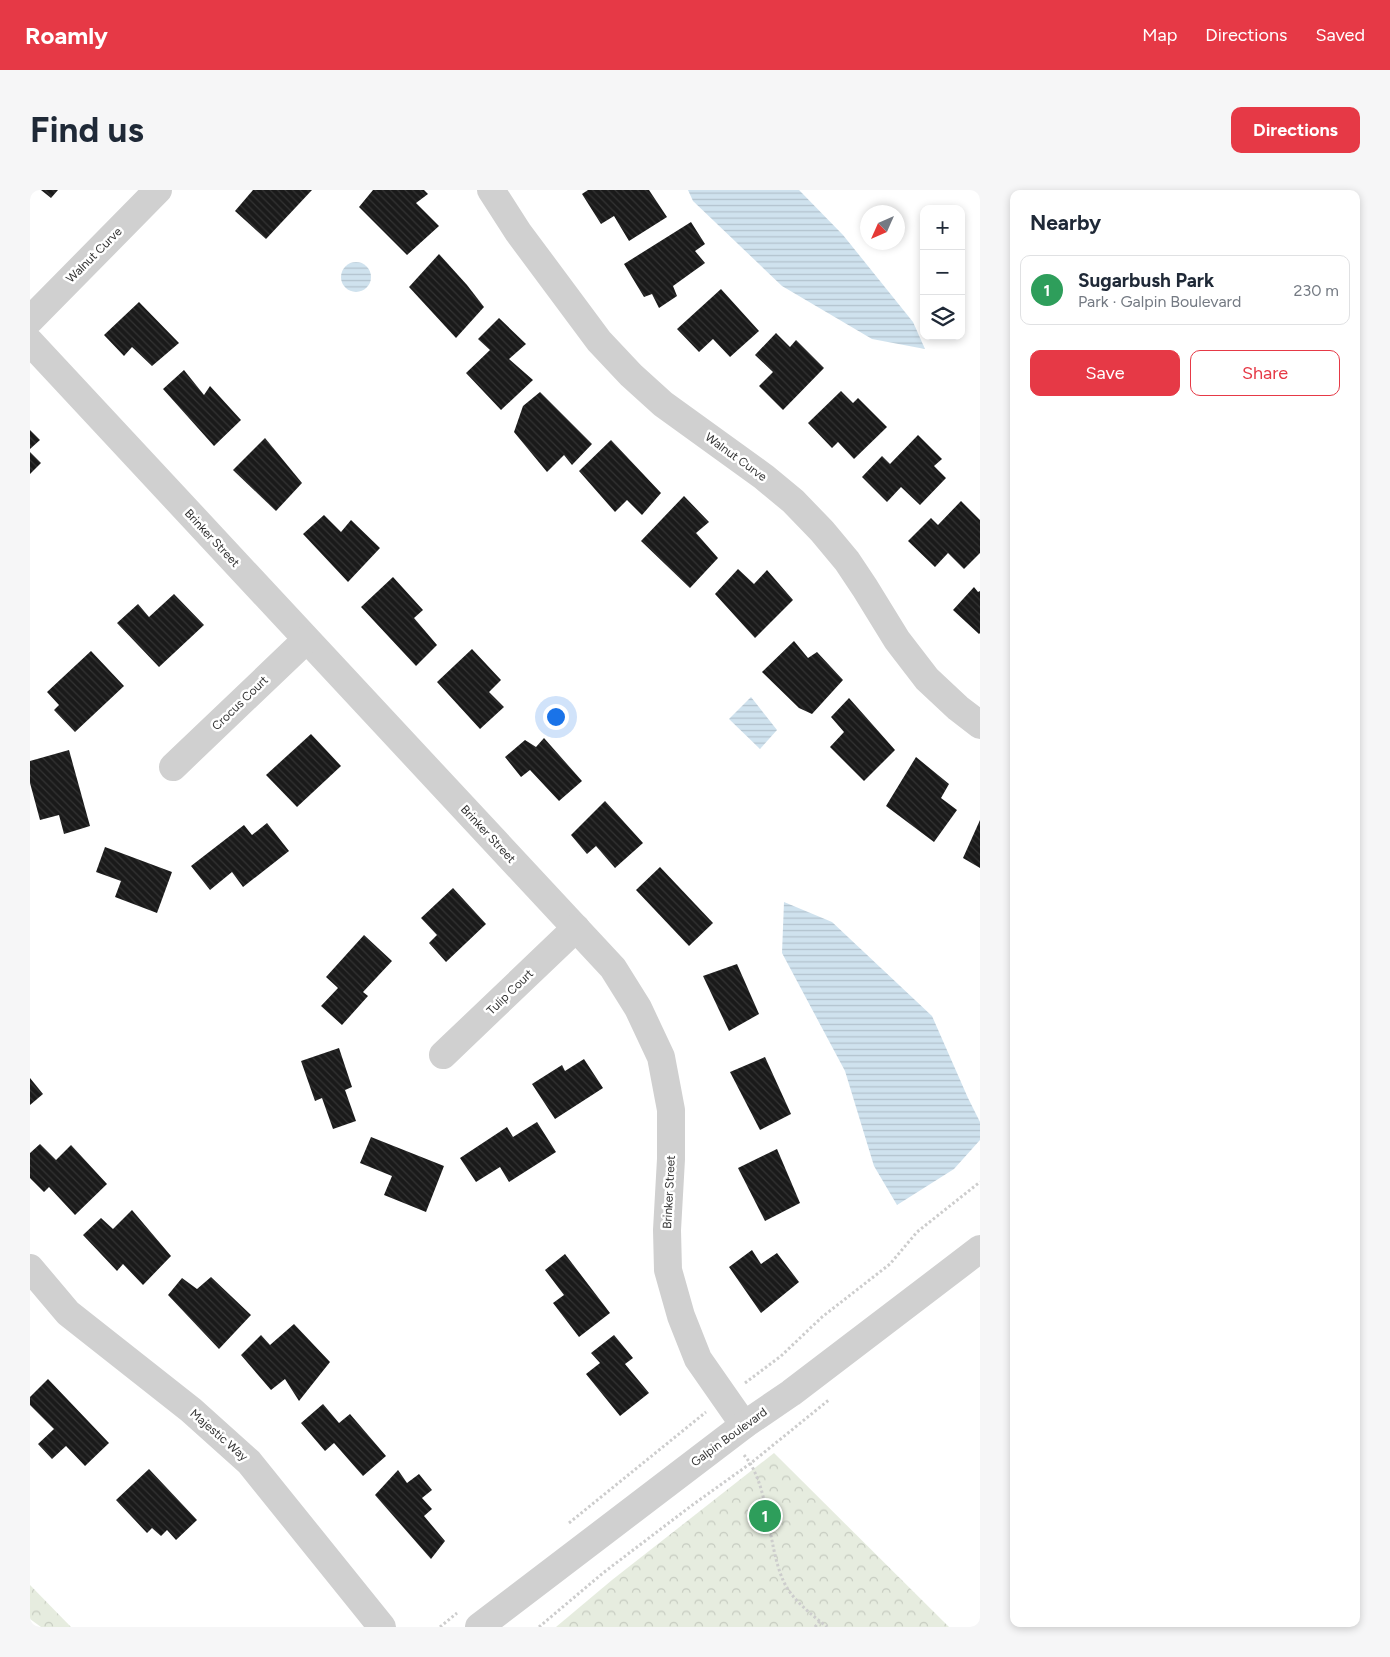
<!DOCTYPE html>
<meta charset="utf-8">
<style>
:root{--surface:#fff;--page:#f6f6f7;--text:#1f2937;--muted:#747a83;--line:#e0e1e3;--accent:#e63946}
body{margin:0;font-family:Figtree,sans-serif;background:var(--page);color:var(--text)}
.controls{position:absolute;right:15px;top:15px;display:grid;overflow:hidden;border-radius:10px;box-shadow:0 2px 8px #0003}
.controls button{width:45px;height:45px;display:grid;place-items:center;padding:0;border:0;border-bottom:1px solid var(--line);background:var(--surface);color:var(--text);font:25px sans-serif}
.compass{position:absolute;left:830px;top:15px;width:45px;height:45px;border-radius:50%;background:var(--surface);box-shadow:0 2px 8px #0003;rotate:225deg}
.you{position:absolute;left:525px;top:526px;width:18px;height:18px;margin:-12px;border:4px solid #fff;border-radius:50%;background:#1a73e8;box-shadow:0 0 0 8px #1a73e833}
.badge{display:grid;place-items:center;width:32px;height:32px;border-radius:50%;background:var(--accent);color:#fff;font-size:16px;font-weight:700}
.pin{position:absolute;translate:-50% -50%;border:2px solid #fff;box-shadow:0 1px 5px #0006}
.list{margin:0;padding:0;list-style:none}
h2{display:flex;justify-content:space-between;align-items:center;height:65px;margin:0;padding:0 20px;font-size:21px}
h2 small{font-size:16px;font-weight:400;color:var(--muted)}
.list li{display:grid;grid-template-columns:32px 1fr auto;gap:15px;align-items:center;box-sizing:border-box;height:70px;margin:0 10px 10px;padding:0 10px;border:1px solid var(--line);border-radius:10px}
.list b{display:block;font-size:19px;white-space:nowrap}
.list p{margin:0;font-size:16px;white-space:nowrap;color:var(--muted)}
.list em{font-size:16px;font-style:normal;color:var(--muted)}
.actions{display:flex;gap:10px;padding:15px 20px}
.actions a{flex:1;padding:11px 0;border:1px solid var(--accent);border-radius:10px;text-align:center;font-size:18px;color:var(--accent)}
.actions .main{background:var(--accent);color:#fff}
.icon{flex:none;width:28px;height:28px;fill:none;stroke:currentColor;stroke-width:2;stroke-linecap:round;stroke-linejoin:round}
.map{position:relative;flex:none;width:950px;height:1437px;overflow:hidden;border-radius:10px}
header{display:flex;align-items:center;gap:30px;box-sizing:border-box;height:70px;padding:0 25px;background:var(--accent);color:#fff}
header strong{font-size:24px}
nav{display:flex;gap:28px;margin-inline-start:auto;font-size:18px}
.intro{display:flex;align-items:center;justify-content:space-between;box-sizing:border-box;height:120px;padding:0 30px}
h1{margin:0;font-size:35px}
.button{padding:12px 22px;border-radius:10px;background:var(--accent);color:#fff;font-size:18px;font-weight:700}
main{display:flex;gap:30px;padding:0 30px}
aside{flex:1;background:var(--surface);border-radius:10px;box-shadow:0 2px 8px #0003}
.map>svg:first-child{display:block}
.forest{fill:url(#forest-crowns)}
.water{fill:url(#water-rules)}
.building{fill:url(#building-back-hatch)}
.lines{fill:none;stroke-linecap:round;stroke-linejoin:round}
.path{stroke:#cdcdcd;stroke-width:3;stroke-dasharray:2.5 2.5;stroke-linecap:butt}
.minor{stroke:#d0d0d0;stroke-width:28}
.labels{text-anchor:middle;stroke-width:5;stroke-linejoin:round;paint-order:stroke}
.street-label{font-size:12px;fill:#333;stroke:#fff}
</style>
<header>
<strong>Roamly</strong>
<nav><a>Map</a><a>Directions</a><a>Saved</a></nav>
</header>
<div class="intro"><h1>Find us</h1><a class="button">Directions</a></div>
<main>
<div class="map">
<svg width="950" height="1437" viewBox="0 0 950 1437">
<defs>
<pattern id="forest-crowns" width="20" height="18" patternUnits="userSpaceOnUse" patternTransform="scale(1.25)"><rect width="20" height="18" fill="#e6ecdf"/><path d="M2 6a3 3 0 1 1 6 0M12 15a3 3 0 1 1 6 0" fill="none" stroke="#c6cbc0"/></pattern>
<pattern id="water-rules" width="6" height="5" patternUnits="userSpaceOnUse" patternTransform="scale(1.25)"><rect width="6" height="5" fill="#cfe2ee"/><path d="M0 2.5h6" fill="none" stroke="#b2c2cd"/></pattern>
<pattern id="building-back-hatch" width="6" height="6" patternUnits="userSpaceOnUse" patternTransform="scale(1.25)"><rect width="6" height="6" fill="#1a1a1a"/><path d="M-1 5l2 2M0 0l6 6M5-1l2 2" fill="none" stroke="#333"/></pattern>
</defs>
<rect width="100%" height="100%" fill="#fff"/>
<g class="forest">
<polygon points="744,1263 919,1437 526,1437 582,1390"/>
<polygon points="0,1395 41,1437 11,1437 0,1429"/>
</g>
<g class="water">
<polygon points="658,0 769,0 813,45 883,132 895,159 842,149 752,96 663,11"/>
<circle cx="326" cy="87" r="15"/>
<polygon points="721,507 747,540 730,559 699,529"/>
<polygon points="754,712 802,732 902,826 938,908 950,932 950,950 924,979 867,1015 844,976 815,881 752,763"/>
</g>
<g class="building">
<polygon points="11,0 28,0 21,8"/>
<polygon points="223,0 282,0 236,49 205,21"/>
<polygon points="343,0 394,0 398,4 386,13 409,36 377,65 329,17"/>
<polygon points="558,0 619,0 637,27 599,51 584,26 571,34 552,4"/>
<polygon points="661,32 675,54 665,61 675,73 643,96 647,106 629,118 622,104 614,107 594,74"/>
<polygon points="409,64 437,95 454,117 426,148 379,97"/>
<polygon points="691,99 729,141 700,167 683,149 669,162 647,139"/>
<polygon points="109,112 149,153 122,176 102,157 94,166 74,145"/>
<polygon points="469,128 496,154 479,169 503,190 471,220 436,183 460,160 448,149"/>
<polygon points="746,143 760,157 766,150 794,178 753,220 729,196 743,182 725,165"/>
<polygon points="154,180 174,205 180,196 211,230 184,256 133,199"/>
<polygon points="811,201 823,213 828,208 857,237 824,269 808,252 802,258 778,233"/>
<polygon points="510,202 562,254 542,275 534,265 517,282 484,242 493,216"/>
<polygon points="0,240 10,250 0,259"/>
<polygon points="888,245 912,269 904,276 916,288 890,315 871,297 857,312 832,287 852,266 860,274"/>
<polygon points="235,248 272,293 246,321 203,280"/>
<polygon points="581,250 631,303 612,325 597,310 585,322 549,281"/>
<polygon points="0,262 11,273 0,284"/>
<polygon points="654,306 679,332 666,343 688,368 660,398 611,351"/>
<polygon points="931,311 950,330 950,363 934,379 918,363 905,377 878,351 901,328 908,335"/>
<polygon points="294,325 311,342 321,330 350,358 318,392 273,344"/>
<polygon points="708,379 724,394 737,380 763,410 725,448 685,404"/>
<polygon points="363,387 393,420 384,428 407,455 386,476 331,417"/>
<polygon points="944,397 948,402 950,401 950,443 949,444 923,420"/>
<polygon points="144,404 174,435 129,477 87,433 108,414 119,427"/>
<polygon points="764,451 778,468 787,462 813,490 782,524 769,518 732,482"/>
<polygon points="442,459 471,490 459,502 474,517 450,539 407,492"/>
<polygon points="61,461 94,496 45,542 24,520 29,515 17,502"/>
<polygon points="819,508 865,560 834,591 800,557 814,542 801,527"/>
<polygon points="281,544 311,576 267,617 236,585"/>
<polygon points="514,548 552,591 529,611 500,580 491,587 475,567 495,550 506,557"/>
<polygon points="39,560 60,636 34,644 29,625 10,630 0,593 0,571"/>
<polygon points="886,567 919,594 911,608 927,620 904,652 856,616"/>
<polygon points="575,611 613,653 585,678 566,656 557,664 541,645"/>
<polygon points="950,630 950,678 933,668"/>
<polygon points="237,633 259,661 213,697 202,682 180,700 161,676 214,635 222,645"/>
<polygon points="75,657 142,682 127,723 85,707 91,691 66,682"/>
<polygon points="630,677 683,733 659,756 606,700"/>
<polygon points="423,698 456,734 416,772 399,753 407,745 391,728"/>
<polygon points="334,745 362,771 333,802 338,806 312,835 291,816 308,798 296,787"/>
<polygon points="707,774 729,824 699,841 673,786"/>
<polygon points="309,858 322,897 315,900 326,931 303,939 292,908 285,911 271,871"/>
<polygon points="735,867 761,924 730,940 700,882"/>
<polygon points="554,869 573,898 525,929 502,894 532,875 535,881"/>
<polygon points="0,888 13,904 0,915"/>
<polygon points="507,932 526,962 479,992 470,977 446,992 430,968 477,937 483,947"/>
<polygon points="341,947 414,976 396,1022 354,1005 362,986 330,973"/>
<polygon points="10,954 26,970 41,955 77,994 45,1025 19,997 14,1002 0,988 0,963"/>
<polygon points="747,959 770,1013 735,1031 708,978"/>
<polygon points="102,1020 141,1066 113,1095 93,1074 87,1081 53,1045 71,1028 83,1039"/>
<polygon points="722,1060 731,1074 747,1063 769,1092 731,1123 699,1077"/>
<polygon points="535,1064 580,1123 549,1147 523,1113 534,1105 515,1080"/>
<polygon points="181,1087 221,1125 189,1159 138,1105 152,1088 167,1099"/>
<polygon points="264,1134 300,1172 269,1211 255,1189 241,1200 211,1165 231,1145 240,1155"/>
<polygon points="584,1145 603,1168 595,1174 619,1203 590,1226 556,1184 570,1173 561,1163"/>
<polygon points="18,1189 79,1253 55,1276 36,1256 22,1269 8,1254 24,1239 0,1215 0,1207"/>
<polygon points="293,1214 309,1233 320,1224 356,1266 333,1286 304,1253 295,1261 271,1233"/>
<polygon points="119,1279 167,1330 146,1350 137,1340 131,1346 122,1338 117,1343 86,1310"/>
<polygon points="368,1280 377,1293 389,1284 402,1300 392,1308 402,1319 394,1326 415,1351 401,1369 345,1305"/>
</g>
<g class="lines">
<g class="path">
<polyline points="715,1193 751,1166 792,1127 860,1074 887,1042 950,992"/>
<path d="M 714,1265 C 740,1295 737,1354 753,1390 C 761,1409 781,1424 797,1437"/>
<polyline points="539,1333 676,1222"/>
<polyline points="0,1436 2,1437"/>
<polyline points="410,1437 427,1423"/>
<polyline points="509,1437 573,1383 661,1316 721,1273 800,1209"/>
<polyline points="785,1437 790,1431"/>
</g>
<g class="minor">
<polyline points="461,0 488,42 569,151 601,185 633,214 734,287 763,311 792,341 817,371 835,398 867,450 897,489 928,518 950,535"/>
<polyline points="0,130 128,0"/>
<polyline points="0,152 583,778 608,818 631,867 641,920 641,969 637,1040 638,1080 651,1126 668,1169 714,1235"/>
<polyline points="143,577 276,450"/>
<polyline points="413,865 546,738"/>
<polyline points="0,1078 38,1123 161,1220 219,1272 352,1437"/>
<polyline points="449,1437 714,1235 761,1203 950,1059"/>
</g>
</g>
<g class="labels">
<g class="street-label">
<text transform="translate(64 65) rotate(-45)" y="4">Walnut Curve</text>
<text transform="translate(706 267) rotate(36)" y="4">Walnut Curve</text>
<text transform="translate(182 348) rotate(47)" y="4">Brinker Street</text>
<text transform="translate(210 513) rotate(-44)" y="4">Crocus Court</text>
<text transform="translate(458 644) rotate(47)" y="4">Brinker Street</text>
<text transform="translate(480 802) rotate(-44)" y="4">Tulip Court</text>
<text transform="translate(639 1002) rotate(-87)" y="4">Brinker Street</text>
<text transform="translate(189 1245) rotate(41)" y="4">Majestic Way</text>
<text transform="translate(699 1247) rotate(-36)" y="4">Galpin Boulevard</text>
</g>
</g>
</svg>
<div class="controls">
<button>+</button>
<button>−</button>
<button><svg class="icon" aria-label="layers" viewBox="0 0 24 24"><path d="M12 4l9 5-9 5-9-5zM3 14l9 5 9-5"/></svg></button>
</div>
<svg class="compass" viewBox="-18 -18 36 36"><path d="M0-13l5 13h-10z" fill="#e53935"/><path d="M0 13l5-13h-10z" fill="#747a83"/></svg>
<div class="you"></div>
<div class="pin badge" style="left:735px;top:1326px;background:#2e9e5b">1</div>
</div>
<aside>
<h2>Nearby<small></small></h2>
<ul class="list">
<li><span class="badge" style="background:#2e9e5b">1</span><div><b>Sugarbush Park</b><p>Park · Galpin Boulevard</p></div><em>230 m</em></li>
</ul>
<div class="actions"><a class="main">Save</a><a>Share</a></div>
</aside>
</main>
